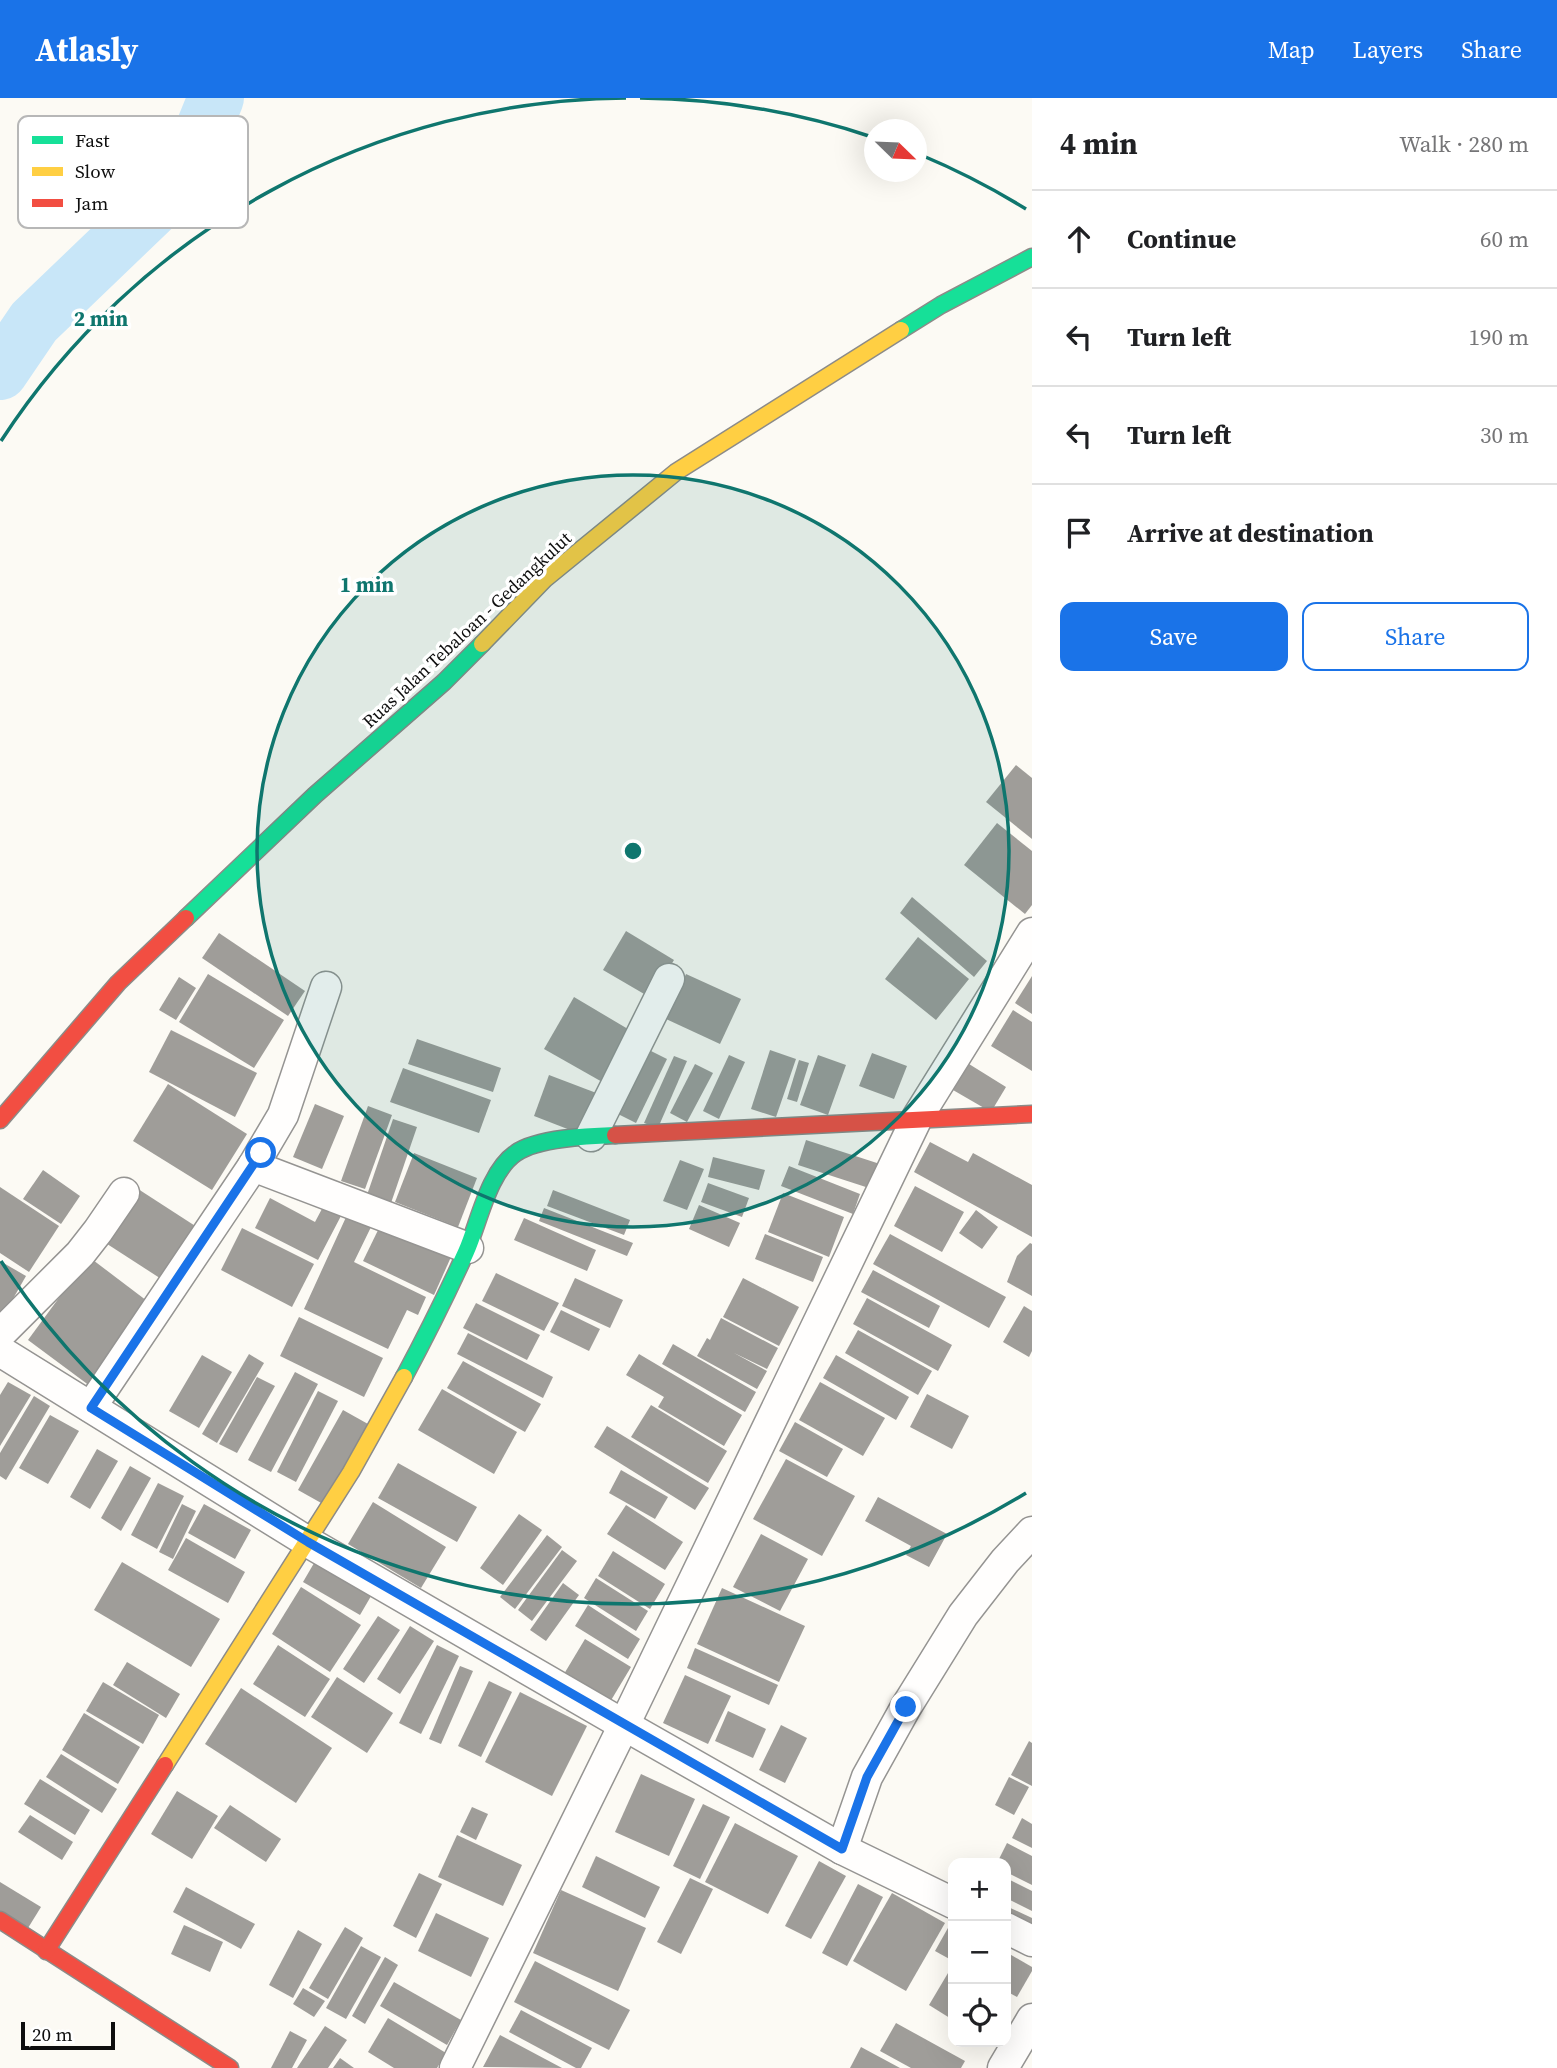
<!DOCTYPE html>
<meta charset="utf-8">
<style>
:root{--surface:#fff;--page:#f2f2f2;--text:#202124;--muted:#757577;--line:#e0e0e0;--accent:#1a73e8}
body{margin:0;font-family:"Source Serif 4",serif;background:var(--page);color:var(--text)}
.controls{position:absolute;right:21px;bottom:21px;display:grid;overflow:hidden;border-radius:14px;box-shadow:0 7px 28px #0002}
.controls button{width:63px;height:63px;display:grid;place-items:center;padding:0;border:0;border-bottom:2px solid var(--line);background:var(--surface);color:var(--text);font:35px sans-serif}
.compass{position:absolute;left:864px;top:21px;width:63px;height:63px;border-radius:50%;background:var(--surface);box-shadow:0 7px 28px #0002;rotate:113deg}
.scale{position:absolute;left:21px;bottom:18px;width:94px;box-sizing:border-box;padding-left:7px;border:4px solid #0e0e0e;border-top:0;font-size:19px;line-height:24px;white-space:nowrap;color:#0e0e0e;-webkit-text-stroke:5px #fff;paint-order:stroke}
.stop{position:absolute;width:21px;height:21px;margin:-16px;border:5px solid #1a73e8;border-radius:50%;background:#fff}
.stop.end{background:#1a73e8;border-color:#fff;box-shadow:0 2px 7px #0008}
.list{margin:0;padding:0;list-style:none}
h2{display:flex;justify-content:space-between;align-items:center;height:91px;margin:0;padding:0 28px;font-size:30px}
h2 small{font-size:23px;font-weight:400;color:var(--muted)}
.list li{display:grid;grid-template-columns:46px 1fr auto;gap:21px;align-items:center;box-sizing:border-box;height:98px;padding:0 28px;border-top:2px solid var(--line)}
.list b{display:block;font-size:26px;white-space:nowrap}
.list em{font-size:23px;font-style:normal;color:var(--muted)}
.actions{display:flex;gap:14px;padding:21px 28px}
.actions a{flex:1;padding:16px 0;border:2px solid var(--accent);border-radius:14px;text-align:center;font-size:24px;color:var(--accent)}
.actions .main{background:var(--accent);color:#fff}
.icon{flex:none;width:38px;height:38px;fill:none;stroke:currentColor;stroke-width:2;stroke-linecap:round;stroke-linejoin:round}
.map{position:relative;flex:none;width:1032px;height:1970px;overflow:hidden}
header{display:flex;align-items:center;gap:42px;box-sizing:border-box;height:98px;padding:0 35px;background:var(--accent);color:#fff}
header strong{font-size:33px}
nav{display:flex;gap:38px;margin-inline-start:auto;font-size:24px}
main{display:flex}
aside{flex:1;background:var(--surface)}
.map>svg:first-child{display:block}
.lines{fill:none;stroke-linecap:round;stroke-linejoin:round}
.river{stroke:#c8e6f8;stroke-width:56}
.building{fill:#9f9d99}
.street-casing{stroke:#959492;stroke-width:33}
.fast-casing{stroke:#8c8b88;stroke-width:19}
.slow-casing{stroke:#8c8b88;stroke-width:19}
.jam-casing{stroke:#8c8b88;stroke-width:19}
.street{stroke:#fffefd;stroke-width:30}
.fast{stroke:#16e098;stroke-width:16}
.slow{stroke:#ffcf43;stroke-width:16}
.jam{stroke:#f24e42;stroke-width:16}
.route{stroke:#1a73e8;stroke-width:9}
.ring{fill:none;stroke:#0f766e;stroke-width:3.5}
.labels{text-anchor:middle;stroke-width:7;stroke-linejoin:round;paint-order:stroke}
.street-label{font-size:18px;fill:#0e0e0e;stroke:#fff}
.key{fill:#fff;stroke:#b7b7b7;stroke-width:2}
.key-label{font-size:19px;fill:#0e0e0e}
.centre{fill:#0f766e;stroke:#fff;stroke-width:3.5}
.ring-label{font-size:21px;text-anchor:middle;font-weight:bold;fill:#0f766e;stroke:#fff;stroke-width:7;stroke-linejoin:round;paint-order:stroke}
</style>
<header>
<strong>Atlasly</strong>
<nav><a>Map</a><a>Layers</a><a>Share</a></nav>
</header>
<main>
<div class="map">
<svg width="1032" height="1970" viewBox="0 0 1032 1970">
<rect width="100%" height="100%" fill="#fcfaf4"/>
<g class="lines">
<polyline class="river" points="0,274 34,224 183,81 216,0"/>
</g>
<g class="building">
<polygon points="1016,667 1032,680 1032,741 986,704"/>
<polygon points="997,725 1032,753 1032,807 1025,816 964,767"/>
<polygon points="912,799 987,863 974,879 900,815"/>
<polygon points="626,833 674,862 651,900 603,872"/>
<polygon points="219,835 305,893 288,918 202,860"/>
<polygon points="918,839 969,881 936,922 885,881"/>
<polygon points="208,876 284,922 254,970 179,924"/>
<polygon points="686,876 741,901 720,946 666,921"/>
<polygon points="1032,878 1032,916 1015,905"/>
<polygon points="179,879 196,890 176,922 159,912"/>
<polygon points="574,899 633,934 604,985 544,951"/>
<polygon points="1013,912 1032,924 1032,973 991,948"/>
<polygon points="171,932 257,975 235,1019 149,974"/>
<polygon points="417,941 501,970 493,994 408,966"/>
<polygon points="641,948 667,961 636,1025 610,1012"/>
<polygon points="770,952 796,961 776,1019 751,1011"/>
<polygon points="872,955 907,968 894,1001 859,988"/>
<polygon points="729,957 745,964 719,1021 703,1013"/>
<polygon points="818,957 846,967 828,1017 800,1007"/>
<polygon points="674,958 687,963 658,1030 644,1025"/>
<polygon points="799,962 809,965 797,1004 787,1001"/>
<polygon points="695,966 713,975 687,1024 670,1015"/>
<polygon points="969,966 1006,989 991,1014 953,992"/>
<polygon points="403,970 491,1002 479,1035 390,1004"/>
<polygon points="549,977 599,996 583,1037 534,1018"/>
<polygon points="168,986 247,1036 212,1092 133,1043"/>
<polygon points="315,1006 344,1018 322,1071 293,1059"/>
<polygon points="368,1008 392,1017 365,1091 341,1083"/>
<polygon points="393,1021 417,1029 391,1105 367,1097"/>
<polygon points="806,1042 880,1066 872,1091 798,1067"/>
<polygon points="930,1044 968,1064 973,1055 1032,1087 1032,1139 914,1074"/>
<polygon points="414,1055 477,1080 458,1129 395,1104"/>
<polygon points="713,1059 765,1072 759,1092 708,1079"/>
<polygon points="680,1062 704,1071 687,1112 663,1103"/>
<polygon points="789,1068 860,1096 853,1116 781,1088"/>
<polygon points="43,1072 80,1098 61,1126 23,1101"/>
<polygon points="708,1085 749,1100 742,1119 701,1104"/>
<polygon points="915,1088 964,1114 942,1154 894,1128"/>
<polygon points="0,1089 59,1128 29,1174 0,1155"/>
<polygon points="135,1089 203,1133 169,1186 101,1142"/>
<polygon points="553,1092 630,1122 624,1137 547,1108"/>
<polygon points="783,1095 844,1119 829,1159 768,1134"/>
<polygon points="270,1100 315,1124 324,1107 342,1116 318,1162 255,1130"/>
<polygon points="699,1107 740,1125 729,1149 689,1131"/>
<polygon points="544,1110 633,1145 627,1158 539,1123"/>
<polygon points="976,1112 998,1129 982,1151 959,1135"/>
<polygon points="347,1117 371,1129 354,1164 426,1199 418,1217 407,1212 388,1251 304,1211"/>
<polygon points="524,1120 596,1152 587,1173 514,1142"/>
<polygon points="381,1126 451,1159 434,1197 363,1163"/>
<polygon points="242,1130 314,1166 292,1209 221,1172"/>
<polygon points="765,1136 823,1159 813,1184 755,1161"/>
<polygon points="890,1136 1006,1199 989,1230 873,1166"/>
<polygon points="1030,1145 1032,1146 1032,1198 1007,1184 1017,1158"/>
<polygon points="89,1159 155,1209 94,1291 28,1242"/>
<polygon points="0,1163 26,1178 2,1220 0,1219"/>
<polygon points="873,1172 940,1208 929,1230 861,1194"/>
<polygon points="496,1175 559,1205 544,1233 482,1203"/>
<polygon points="575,1180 623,1202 610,1230 562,1208"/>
<polygon points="743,1180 799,1209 779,1248 723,1219"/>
<polygon points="867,1200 952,1247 938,1273 853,1226"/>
<polygon points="476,1205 540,1237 527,1262 463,1230"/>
<polygon points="1024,1208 1032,1213 1032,1253 1029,1259 1003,1244"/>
<polygon points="561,1212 600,1231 589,1253 550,1234"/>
<polygon points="299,1219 383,1260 364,1299 280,1258"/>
<polygon points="721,1220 778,1250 767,1271 734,1255 767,1273 757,1291 697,1258 707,1240 710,1242"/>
<polygon points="858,1232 932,1273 918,1297 845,1255"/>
<polygon points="468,1235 553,1279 543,1300 457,1256"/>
<polygon points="673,1246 756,1294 745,1314 662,1266"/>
<polygon points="249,1256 264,1265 217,1345 202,1336"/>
<polygon points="639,1256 742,1317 724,1348 658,1309 664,1299 626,1277"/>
<polygon points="202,1257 232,1274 199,1330 169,1313"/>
<polygon points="836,1257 909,1299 896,1322 823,1280"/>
<polygon points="463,1263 541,1306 525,1334 447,1290"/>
<polygon points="295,1274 318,1286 271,1374 248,1362"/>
<polygon points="257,1279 275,1288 237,1355 219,1346"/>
<polygon points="8,1284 31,1297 0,1348 0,1297"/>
<polygon points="820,1284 885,1320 863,1358 799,1322"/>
<polygon points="442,1291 517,1334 494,1376 418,1332"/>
<polygon points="318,1293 338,1303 296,1384 277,1374"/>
<polygon points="927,1296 969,1318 952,1351 910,1329"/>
<polygon points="34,1298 50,1308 6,1382 0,1378 0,1355"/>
<polygon points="651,1307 727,1353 708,1385 631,1339"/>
<polygon points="343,1312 368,1326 323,1406 298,1392"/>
<polygon points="50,1317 79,1333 48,1386 19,1370"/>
<polygon points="795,1324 843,1351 827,1379 779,1353"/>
<polygon points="607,1328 709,1390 695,1412 594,1349"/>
<polygon points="97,1351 118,1363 90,1411 70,1399"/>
<polygon points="786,1361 855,1398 822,1458 753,1421"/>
<polygon points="398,1365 477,1409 457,1444 378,1400"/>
<polygon points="130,1368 151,1380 121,1433 101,1420"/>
<polygon points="621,1372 668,1399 655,1421 609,1395"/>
<polygon points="158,1385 184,1398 157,1451 131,1437"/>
<polygon points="878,1399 947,1436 929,1469 906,1457 911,1448 865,1423"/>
<polygon points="373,1404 446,1449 421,1490 348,1446"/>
<polygon points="182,1406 196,1413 173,1461 159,1454"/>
<polygon points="204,1406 251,1432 235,1461 188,1435"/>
<polygon points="626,1407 683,1444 665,1472 607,1436"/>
<polygon points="519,1416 542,1432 503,1487 480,1470"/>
<polygon points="761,1436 808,1461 780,1513 733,1489"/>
<polygon points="547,1437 562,1449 515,1511 500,1499"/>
<polygon points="186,1440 245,1474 228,1505 168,1472"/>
<polygon points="562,1452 577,1463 532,1523 518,1512"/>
<polygon points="613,1453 665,1486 650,1511 598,1478"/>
<polygon points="317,1460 374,1493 360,1517 303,1484"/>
<polygon points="122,1464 220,1521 191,1569 94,1512"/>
<polygon points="596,1480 648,1513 636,1533 584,1500"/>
<polygon points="563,1485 579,1497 546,1543 530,1532"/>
<polygon points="301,1489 361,1527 330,1574 272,1536"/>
<polygon points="722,1490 805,1528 779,1584 697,1546"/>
<polygon points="588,1507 640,1541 628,1561 575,1528"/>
<polygon points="378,1518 400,1532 364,1585 343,1571"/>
<polygon points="410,1528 434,1543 400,1596 377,1581"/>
<polygon points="585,1541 631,1569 610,1604 564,1576"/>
<polygon points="278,1547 330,1581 305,1619 253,1586"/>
<polygon points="437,1547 459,1558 421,1636 399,1625"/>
<polygon points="695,1550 778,1587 769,1607 687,1570"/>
<polygon points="127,1564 180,1596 166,1620 113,1587"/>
<polygon points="460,1568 473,1573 441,1646 429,1641"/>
<polygon points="685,1577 731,1598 708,1646 663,1625"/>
<polygon points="337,1579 393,1615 367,1655 311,1619"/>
<polygon points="489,1583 512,1594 481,1659 458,1648"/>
<polygon points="103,1584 159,1617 143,1646 86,1613"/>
<polygon points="241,1590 332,1650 296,1705 205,1646"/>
<polygon points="520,1594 587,1628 552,1698 485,1664"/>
<polygon points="728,1613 766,1631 753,1660 715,1643"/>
<polygon points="84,1615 140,1649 118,1686 62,1652"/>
<polygon points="781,1627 807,1640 785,1685 759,1672"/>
<polygon points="1029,1643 1032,1645 1032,1688 1011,1677"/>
<polygon points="61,1656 117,1691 102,1715 46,1679"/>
<polygon points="641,1676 695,1701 669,1758 615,1734"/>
<polygon points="1009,1679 1029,1689 1014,1717 995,1707"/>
<polygon points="40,1681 90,1712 75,1737 24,1706"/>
<polygon points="177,1693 218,1718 192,1761 151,1736"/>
<polygon points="703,1706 730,1719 700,1781 673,1768"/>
<polygon points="230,1707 281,1741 266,1764 214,1730"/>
<polygon points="472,1709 488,1716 476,1742 460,1734"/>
<polygon points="30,1717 73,1744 62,1762 18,1734"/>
<polygon points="1022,1720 1032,1726 1032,1750 1012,1740"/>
<polygon points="735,1725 798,1758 768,1816 705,1784"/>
<polygon points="457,1737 522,1767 503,1808 438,1779"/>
<polygon points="1007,1745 1032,1758 1032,1787 1006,1774 1006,1765 997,1765"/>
<polygon points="596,1758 660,1789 645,1820 582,1789"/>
<polygon points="819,1763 846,1778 811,1841 785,1828"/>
<polygon points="419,1775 442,1786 416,1840 393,1828"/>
<polygon points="690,1780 713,1791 681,1856 657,1844"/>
<polygon points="1006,1780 1032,1793 1032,1813 1006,1800"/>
<polygon points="0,1784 41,1809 28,1830 0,1813"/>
<polygon points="858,1786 883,1799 847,1868 822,1855"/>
<polygon points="186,1789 255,1826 241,1851 173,1814"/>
<polygon points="561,1792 646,1830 618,1893 533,1855"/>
<polygon points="892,1795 945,1825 906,1893 853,1863"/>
<polygon points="1006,1808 1032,1820 1032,1834 1006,1822"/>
<polygon points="436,1815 489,1840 471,1879 418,1853"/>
<polygon points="953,1821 953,1863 935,1853"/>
<polygon points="184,1827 223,1844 210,1874 171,1856"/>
<polygon points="345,1829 363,1840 328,1901 309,1890"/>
<polygon points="298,1832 322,1846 293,1900 269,1887"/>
<polygon points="361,1848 381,1859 346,1921 326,1910"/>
<polygon points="1006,1854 1032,1869 1032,1873 1017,1899 1006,1893"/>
<polygon points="385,1859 398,1867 365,1926 352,1918"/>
<polygon points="535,1863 630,1912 609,1952 514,1904"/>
<polygon points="951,1870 953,1871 953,1922 929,1907"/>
<polygon points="394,1884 461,1922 447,1947 380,1908"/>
<polygon points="303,1890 325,1903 314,1919 293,1906"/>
<polygon points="521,1912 592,1950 581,1970 576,1970 509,1934"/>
<polygon points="388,1920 446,1955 437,1970 394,1970 368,1954"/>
<polygon points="896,1925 965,1963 961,1970 911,1970 880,1953"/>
<polygon points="325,1928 347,1942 328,1970 297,1970"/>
<polygon points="290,1933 307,1942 292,1970 271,1970"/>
<polygon points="500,1937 562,1970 483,1969"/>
<polygon points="861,1949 900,1970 850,1970"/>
<polygon points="340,1960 354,1970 333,1970"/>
</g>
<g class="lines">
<g class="street-casing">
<g id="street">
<polyline points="591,1038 669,881"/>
<polyline points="253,1068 468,1150"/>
<polyline points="0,1236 80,1156 98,1133 124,1095"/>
<polyline points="0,1253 308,1444 624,1627 842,1751 953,1805"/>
<polyline points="91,1309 253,1068 283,1017 326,889"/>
<polyline points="842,1751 867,1679 906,1609 963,1517 1005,1463 1032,1434"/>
<polyline points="1006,1830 1032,1843"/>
<polyline points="455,1970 624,1627 917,1020 1032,835"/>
<polyline points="1003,1970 1032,1921"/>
</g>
</g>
<g class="fast-casing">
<g id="fast">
<polyline points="901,232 941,207 1032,159"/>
<polyline points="186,820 315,697 444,584 482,546"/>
<path d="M 404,1279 C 426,1238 447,1196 466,1154 C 479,1125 488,1074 516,1055 C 537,1040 589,1038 615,1037"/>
</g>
</g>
<g class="slow-casing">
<g id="slow">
<polyline points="482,546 545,481 676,374 901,232"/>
<polyline points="165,1667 351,1374 404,1279"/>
</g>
</g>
<g class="jam-casing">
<g id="jam">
<polyline points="0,1022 118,885 186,820"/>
<polyline points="615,1037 1032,1016"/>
<polyline points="0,1822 230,1970"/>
<polyline points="46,1853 165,1667"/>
</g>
</g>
<use href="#street" class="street"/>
<use href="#fast" class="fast"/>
<use href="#slow" class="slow"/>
<use href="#jam" class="jam"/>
</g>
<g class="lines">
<polyline class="route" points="261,1055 91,1310 308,1444 842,1751 867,1679 906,1609"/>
</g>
<circle cx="633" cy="753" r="376" fill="#0f766e" fill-opacity=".12"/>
<g class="ring">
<circle cx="633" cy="753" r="376"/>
<path d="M1026 1395A753 753 0 0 1 1 1163M1 343A753 753 0 0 1 626 0M640 0A753 753 0 0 1 872 39M921 57A753 753 0 0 1 1026 111"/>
</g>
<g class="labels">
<g class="street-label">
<text transform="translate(467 532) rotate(-43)" y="6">Ruas Jalan Tebaloan - Gedangkulut</text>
</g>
</g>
<rect x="18" y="18" width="230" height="112" rx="10" class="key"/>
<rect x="32" y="38" width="31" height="8" fill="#16e098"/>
<rect x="32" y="69" width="31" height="9" fill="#ffcf43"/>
<rect x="32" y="101" width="31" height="8" fill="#f24e42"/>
<g class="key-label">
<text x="75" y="49">Fast</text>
<text x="75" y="80">Slow</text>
<text x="75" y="112">Jam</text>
</g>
<circle cx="633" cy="753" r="10" class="centre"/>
<g class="ring-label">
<text x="101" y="228">2 min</text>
<text x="367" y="494">1 min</text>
</g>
</svg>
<div class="controls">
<button>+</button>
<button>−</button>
<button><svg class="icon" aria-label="locate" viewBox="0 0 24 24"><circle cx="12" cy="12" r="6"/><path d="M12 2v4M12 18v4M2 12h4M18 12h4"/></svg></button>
</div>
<svg class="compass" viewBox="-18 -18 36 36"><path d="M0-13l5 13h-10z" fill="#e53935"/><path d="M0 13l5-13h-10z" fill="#757577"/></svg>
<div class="scale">20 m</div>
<div class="stop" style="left:261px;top:1055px"></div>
<div class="stop end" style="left:906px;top:1609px"></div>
</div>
<aside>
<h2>4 min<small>Walk · 280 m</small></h2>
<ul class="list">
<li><svg class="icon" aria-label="ahead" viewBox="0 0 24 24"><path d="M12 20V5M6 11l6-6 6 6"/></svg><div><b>Continue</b></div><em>60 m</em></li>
<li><svg class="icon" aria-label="left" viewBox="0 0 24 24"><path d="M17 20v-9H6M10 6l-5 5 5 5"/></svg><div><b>Turn left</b></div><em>190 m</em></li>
<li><svg class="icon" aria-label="left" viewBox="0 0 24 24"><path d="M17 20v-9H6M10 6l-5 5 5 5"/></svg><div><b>Turn left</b></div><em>30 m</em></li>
<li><svg class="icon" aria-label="arrive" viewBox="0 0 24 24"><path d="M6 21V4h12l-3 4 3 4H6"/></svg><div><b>Arrive at destination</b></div></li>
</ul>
<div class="actions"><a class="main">Save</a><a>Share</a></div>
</aside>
</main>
